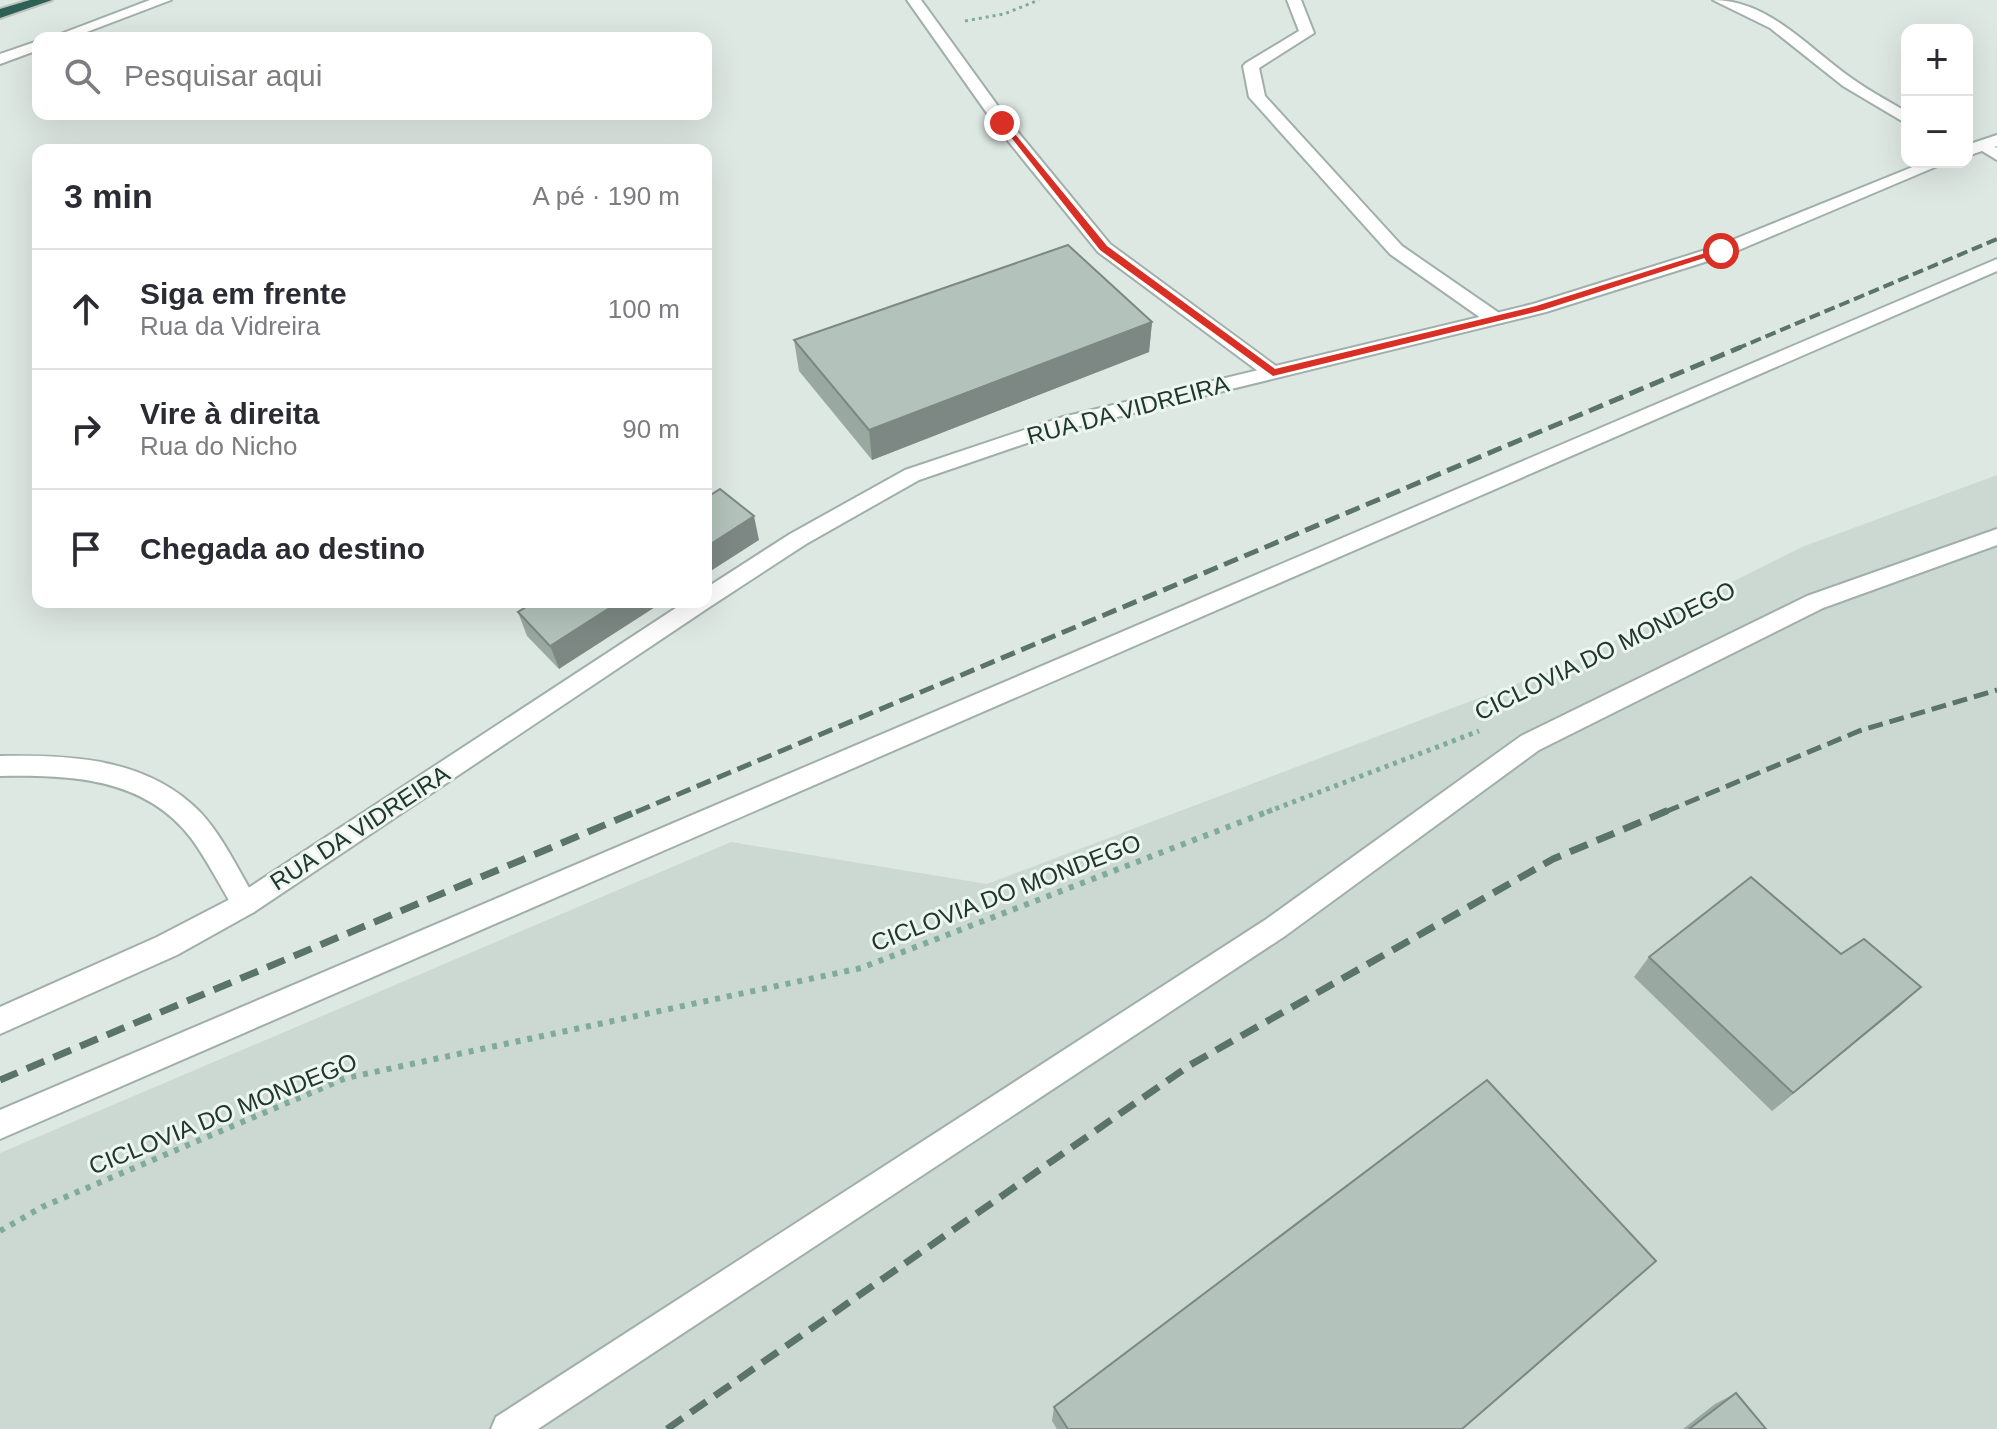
<!DOCTYPE html>
<html lang="pt">
<meta charset="utf-8">
<style>
:root{--surface:#fff;--page:#f2f2f3;--text:#2b2b33;--muted:#7c7c81;--line:#e1e1e2}
body{margin:0;font-family:Helvetica,sans-serif;background:var(--page);color:var(--text)}
.controls{position:absolute;right:24px;top:24px;display:grid;overflow:hidden;border-radius:16px;box-shadow:0 8px 32px #0002}
.controls button{width:72px;height:72px;display:grid;place-items:center;padding:0;border:0;border-bottom:2px solid var(--line);background:var(--surface);color:var(--text);font:40px sans-serif}
.stop{position:absolute;width:24px;height:24px;margin:-18px;border:6px solid #d93025;border-radius:50%;background:#fff}
.stop.end{background:#d93025;border-color:#fff;box-shadow:0 2px 8px #0008}
.list{margin:0;padding:0;list-style:none}
h2{display:flex;justify-content:space-between;align-items:center;height:104px;margin:0;padding:0 32px;font-size:34px}
h2 small{font-size:26px;font-weight:400;color:var(--muted)}
.list li{display:grid;grid-template-columns:52px 1fr auto;gap:24px;align-items:center;box-sizing:border-box;height:120px;padding:0 32px;border-top:2px solid var(--line)}
.list b{display:block;font-size:30px;white-space:nowrap}
.list p{margin:0;font-size:26px;white-space:nowrap;color:var(--muted)}
.list em{font-size:26px;font-style:normal;color:var(--muted)}
.icon{flex:none;width:44px;height:44px;fill:none;stroke:currentColor;stroke-width:2;stroke-linecap:round;stroke-linejoin:round}
.map{position:relative;flex:none;width:1997px;height:1429px;overflow:hidden}
.search{position:absolute;background:var(--surface);box-shadow:0 8px 32px #0002;left:32px;top:32px;width:680px;height:88px;display:flex;align-items:center;gap:20px;box-sizing:border-box;padding:0 28px;border-radius:16px;color:var(--muted);font-size:30px}
.panel{position:absolute;background:var(--surface);box-shadow:0 8px 32px #0002;left:32px;top:144px;width:680px;height:464px;border-radius:16px}
.map>svg:first-child{display:block}
.built{fill:#ccd8d2}
.lines{fill:none;stroke-linecap:round;stroke-linejoin:round}
.service-casing{stroke:#a1afaa;stroke-width:4}
.minor-casing{stroke:#a1afaa;stroke-width:4}
.tertiary-casing{stroke:#a1afaa;stroke-width:4}
.motorway-casing{stroke:#bcc3c1;stroke-width:4}
.path-far2{stroke:#7fab9c;stroke-width:3;stroke-dasharray:3 4;stroke-linecap:butt}
.path-far1{stroke:#7fab9c;stroke-width:5;stroke-dasharray:4 5;stroke-linecap:butt}
.path{stroke:#7fab9c;stroke-width:6;stroke-dasharray:5 7;stroke-linecap:butt}
.service{fill:#fff;fill-rule:evenodd}
.minor{fill:#fff;fill-rule:evenodd}
.tertiary{fill:#fff;fill-rule:evenodd}
.motorway{fill:#2e6155;fill-rule:evenodd}
.rail-far2{stroke:#5a736b;stroke-width:4;stroke-dasharray:11 5;stroke-linecap:butt}
.rail-far1{stroke:#5a736b;stroke-width:5;stroke-dasharray:15 7;stroke-linecap:butt}
.rail{stroke:#5a736b;stroke-width:7;stroke-dasharray:19 10;stroke-linecap:butt}
.wall{fill:#9aa8a2}
.shaded-wall{fill:#7d8884}
.building{fill:#b3c3bc;stroke:#7d8884;stroke-width:2}
.route{fill:#d93025}
.labels{text-anchor:middle;stroke-width:6;stroke-linejoin:round;paint-order:stroke}
.street-label{font-size:24px;fill:#203730;stroke:#eef6f1}
</style>
<div class="map">
<svg width="1997" height="1429" viewBox="0 0 1997 1429">
<rect width="100%" height="100%" fill="#dee8e3"/>
<polygon class="built" points="1997,475 1997,1429 0,1429 0,1153 731,842 987,884 1566,665 1802,547"/>
<g class="lines">
<g class="service-casing">
<polygon id="service" points="1997,529 1997,545 1823,608 1539,750 1285,936 538,1429 491,1429 496,1417 1265,920 1521,736 1807,596"/>
</g>
<g class="minor-casing">
<g id="minor">
<polygon points="150,0 171,0 71,38 50,38"/>
<polygon points="907,0 921,0 1008,120 1110,244 1280,369 1283,373 1280,377 1266,377 1098,252 996,126"/>
<polygon points="1287,0 1301,0 1314,33 1259,68 1265,96 1402,246 1502,315 1504,319 1502,323 1488,323 1390,254 1249,97 1243,66 1246,63 1299,31"/>
<path d="M 1713,0 C 1770,0 1810,50 1854,80 C 1871,92 1890,102 1907,112 L 1907,124 L 1843,86 L 1770,28 Z"/>
<polygon points="38,41 38,50 0,64 0,54"/>
<polygon points="1982,141 1997,148 1997,160 1974,146"/>
<polygon points="1997,259 1997,271 0,1139 0,1110"/>
<path d="M 0,756 C 72,755 148,758 201,813 C 223,837 237,868 254,896 L 258,904 L 254,912 L 245,916 L 236,912 C 221,888 208,861 191,838 C 144,777 70,775 0,776 Z"/>
</g>
</g>
<g class="tertiary-casing">
<g id="tertiary">
<polygon points="1997,135 1997,146 1967,156 1967,145"/>
<polygon points="1925,162 1947,162 1727,255 1546,312 1068,429 919,480 806,544 711,606 254,912 177,955 0,1034 0,1007 157,937 236,896 685,602 706,602 706,588 790,534 905,470 1063,417 1533,304 1715,247"/>
</g>
</g>
<g class="motorway-casing">
<polygon id="motorway" points="30,0 52,0 0,18 0,9"/>
</g>
<polyline class="path-far2" points="965,21 1004,14 1039,0"/>
<polyline class="path-far1" points="1267,812 1479,731"/>
<polyline class="path" points="0,1231 42,1207 346,1078 861,968 1272,810"/>
<use href="#service" class="service"/>
<use href="#minor" class="minor"/>
<use href="#tertiary" class="tertiary"/>
<use href="#motorway" class="motorway"/>
<polyline class="rail-far2" points="1736,349 1997,239"/>
<g class="rail-far1">
<polyline points="636,812 1741,347"/>
<polyline points="1665,812 1859,731 1997,690"/>
</g>
<g class="rail">
<polyline points="0,1080 640,810"/>
<polyline points="667,1429 1190,1065 1553,859 1669,810"/>
</g>
</g>
<g class="wall">
<polygon points="1152,322 1149,352 872,460 799,371 794,340"/>
<polygon points="534,602 559,669 527,636 518,612"/>
<polygon points="1841,954 1921,987 1772,1111 1634,977 1649,957"/>
<polygon points="1736,1393 1766,1429 1683,1429 1715,1404"/>
<polygon points="1054,1407 1462,1429 1057,1429 1052,1421"/>
</g>
<g class="shaded-wall">
<polygon points="1152,322 1149,352 872,460 869,430"/>
<polygon points="754,516 759,540 706,574 706,547"/>
<polygon points="619,602 663,602 559,669 550,646"/>
<polygon points="1921,987 1899,1007 1772,1111 1793,1093"/>
</g>
<g class="building">
<polygon points="1068,245 1152,322 869,430 794,340"/>
<polygon points="720,489 754,516 706,547 706,498"/>
<polygon points="534,602 619,602 550,646 518,612"/>
<polygon points="1751,877 1841,954 1864,939 1921,987 1793,1093 1649,957"/>
<polygon points="1487,1080 1656,1261 1462,1429 1068,1429 1054,1407"/>
<polygon points="1736,1393 1766,1429 1689,1429"/>
</g>
<polygon class="route" points="999,122 1005,122 1107,246 1275,369 1536,306 1718,249 1726,251 1543,310 1273,376 1100,250"/>
<g class="labels">
<g class="street-label">
<text transform="translate(1128 410) rotate(-15)" y="8">RUA DA VIDREIRA</text>
<text transform="translate(1605 651) rotate(-26)" y="8">CICLOVIA DO MONDEGO</text>
<text transform="translate(360 828) rotate(-33)" y="8">RUA DA VIDREIRA</text>
<text transform="translate(1006 893) rotate(-21)" y="8">CICLOVIA DO MONDEGO</text>
<text transform="translate(223 1114) rotate(-22)" y="8">CICLOVIA DO MONDEGO</text>
</g>
</g>
</svg>
<div class="controls">
<button>+</button>
<button>−</button>
</div>
<div class="stop" style="left:1721px;top:251px"></div>
<div class="stop end" style="left:1002px;top:123px"></div>
<div class="search"><svg class="icon" aria-label="search" viewBox="0 0 24 24"><circle cx="10" cy="10" r="6"/><path d="M15 15l6 6"/></svg>Pesquisar aqui</div>
<section class="panel">
<h2>3 min<small>A pé · 190 m</small></h2>
<ul class="list">
<li><svg class="icon" aria-label="ahead" viewBox="0 0 24 24"><path d="M12 20V5M6 11l6-6 6 6"/></svg><div><b>Siga em frente</b><p>Rua da Vidreira</p></div><em>100 m</em></li>
<li><svg class="icon" aria-label="right" viewBox="0 0 24 24"><path d="M7 20v-9h11M14 6l5 5-5 5"/></svg><div><b>Vire à direita</b><p>Rua do Nicho</p></div><em>90 m</em></li>
<li><svg class="icon" aria-label="arrive" viewBox="0 0 24 24"><path d="M6 21V4h12l-3 4 3 4H6"/></svg><div><b>Chegada ao destino</b></div></li>
</ul>
</section>
</div>
